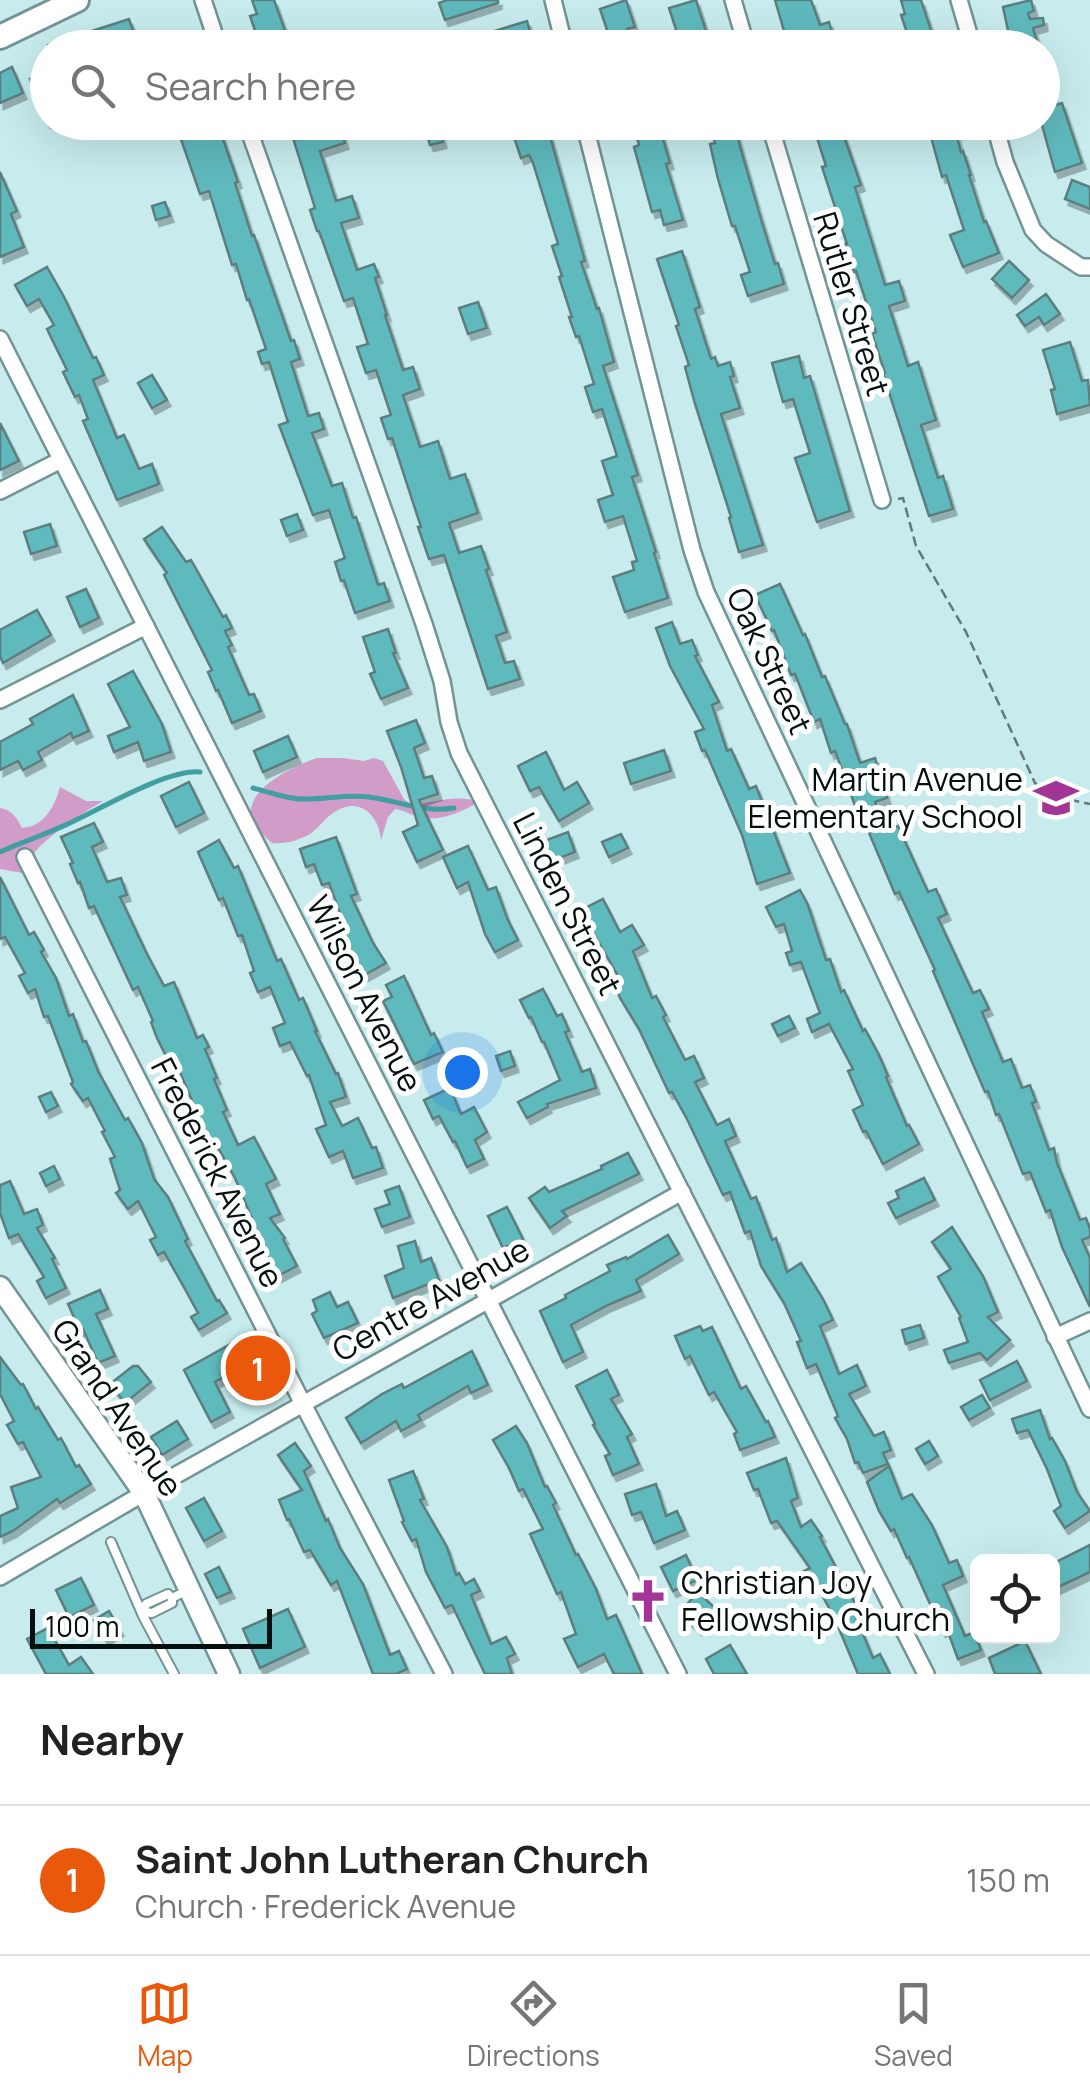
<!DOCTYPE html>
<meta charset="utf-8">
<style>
:root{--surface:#fff;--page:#f2f2f2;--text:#222;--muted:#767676;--line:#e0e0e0;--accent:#ea580c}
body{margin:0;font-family:Manrope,sans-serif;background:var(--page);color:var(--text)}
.controls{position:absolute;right:30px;bottom:30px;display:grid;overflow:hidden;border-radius:15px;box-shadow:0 10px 40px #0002}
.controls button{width:90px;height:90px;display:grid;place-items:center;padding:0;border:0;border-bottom:2px solid var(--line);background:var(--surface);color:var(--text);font:50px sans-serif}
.scale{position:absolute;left:30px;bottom:25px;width:242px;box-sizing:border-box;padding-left:10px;border:5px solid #041010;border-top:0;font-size:28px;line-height:35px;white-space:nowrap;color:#041010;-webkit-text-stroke:8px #fff;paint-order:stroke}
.you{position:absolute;left:462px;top:1072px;width:35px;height:35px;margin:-25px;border:8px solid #fff;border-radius:50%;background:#1a73e8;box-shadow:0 0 0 15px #1a73e833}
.badge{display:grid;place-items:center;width:65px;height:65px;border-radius:50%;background:var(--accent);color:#fff;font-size:32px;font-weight:700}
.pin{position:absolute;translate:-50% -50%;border:5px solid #fff;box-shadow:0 2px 10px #0006}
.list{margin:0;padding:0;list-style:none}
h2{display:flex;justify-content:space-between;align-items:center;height:130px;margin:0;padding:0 40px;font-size:42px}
h2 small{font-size:32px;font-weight:400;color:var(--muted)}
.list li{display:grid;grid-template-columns:65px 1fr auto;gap:30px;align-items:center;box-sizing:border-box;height:150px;padding:0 40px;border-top:2px solid var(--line)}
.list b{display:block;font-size:38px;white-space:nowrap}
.list p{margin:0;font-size:32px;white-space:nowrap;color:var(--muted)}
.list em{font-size:32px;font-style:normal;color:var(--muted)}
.icon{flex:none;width:55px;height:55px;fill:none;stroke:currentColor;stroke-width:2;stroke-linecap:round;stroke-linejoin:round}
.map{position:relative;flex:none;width:1090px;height:1674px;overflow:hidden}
.search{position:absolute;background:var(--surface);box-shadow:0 10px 40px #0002;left:30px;right:30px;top:30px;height:110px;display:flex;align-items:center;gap:25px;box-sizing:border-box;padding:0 35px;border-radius:55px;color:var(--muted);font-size:38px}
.sheet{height:280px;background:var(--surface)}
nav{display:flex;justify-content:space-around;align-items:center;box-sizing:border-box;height:140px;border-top:2px solid var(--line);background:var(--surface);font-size:28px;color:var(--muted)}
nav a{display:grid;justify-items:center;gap:5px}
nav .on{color:var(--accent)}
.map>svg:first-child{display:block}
.forest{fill:#d29cc8}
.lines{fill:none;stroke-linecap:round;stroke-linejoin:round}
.stream{stroke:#419ea1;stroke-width:5}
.building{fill:#5fbabd;stroke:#5d7e7f;stroke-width:2.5;filter:url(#shadow)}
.lane-casing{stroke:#729495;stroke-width:12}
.street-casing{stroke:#729495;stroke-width:20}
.secondary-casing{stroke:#729495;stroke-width:25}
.primary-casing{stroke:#729495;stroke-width:28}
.path{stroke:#62797a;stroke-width:2.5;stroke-dasharray:10 5;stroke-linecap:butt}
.lane{stroke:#fff;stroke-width:8}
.street{stroke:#fff;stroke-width:15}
.secondary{stroke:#fff;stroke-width:20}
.primary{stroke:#fff;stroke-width:22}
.labels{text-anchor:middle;stroke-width:10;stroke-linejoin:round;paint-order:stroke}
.street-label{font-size:32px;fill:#041010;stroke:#fff}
.poi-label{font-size:32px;fill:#041010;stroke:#fff;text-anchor:end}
</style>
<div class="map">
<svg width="1090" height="1674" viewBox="0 0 1090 1674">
<defs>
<filter id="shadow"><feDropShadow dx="3.5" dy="6" stdDeviation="0" flood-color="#0004"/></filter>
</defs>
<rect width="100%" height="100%" fill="#c8ecee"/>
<g class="forest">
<path d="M 317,758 L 343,758 L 364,761 L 374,758 L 383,761 L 404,799 L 410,804 C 434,804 455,793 479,802 C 461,812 441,822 420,817 C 410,815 405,810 395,809 L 388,817 L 381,840 C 379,814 358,795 333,813 C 324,819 319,828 310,834 C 297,841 286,844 272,843 C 264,836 256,829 252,818 C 243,789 296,765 317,758 Z"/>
<path d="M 60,787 L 86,801 L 103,801 C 87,810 38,842 32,857 C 30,862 30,868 28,874 L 0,869 L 0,808 C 12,810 17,818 22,828 C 44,827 55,806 60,787 Z"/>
</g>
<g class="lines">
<g class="stream">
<path d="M 253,788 C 270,792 289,800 307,799 C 328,799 348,794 369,797 C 401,801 421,813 454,808"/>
<path d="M 0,852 C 24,841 50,833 74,821 C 104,807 168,769 200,772"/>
</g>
</g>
<g class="building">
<polygon points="252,0 274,0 287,36 260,45 250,16 257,14"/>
<polygon points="447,0 498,0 498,3 445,20 439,3"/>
<polygon points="626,0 635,27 627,29 633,48 613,48 600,9"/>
<polygon points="696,0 708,37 681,45 669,8"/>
<polygon points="775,0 811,0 820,25 829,22 835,42 817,48 789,48"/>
<polygon points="901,0 921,0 932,33 930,34 934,48 912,48 901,15 905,14"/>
<polygon points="1031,0 1034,11 1028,13 1030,19 1043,18 1044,25 1033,28 1039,48 1017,48 1012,34 1009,35 1003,7"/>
<polygon points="129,19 139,48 49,48 48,45"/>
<polygon points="527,21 533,42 517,48 496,48 491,32"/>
<polygon points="12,67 23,93 0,103 0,73"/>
<polygon points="48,72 48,122 47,122 30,79"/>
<polygon points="1046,72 1056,105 1062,103 1082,163 1055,172 1042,125 1042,73"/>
<polygon points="175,122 217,122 238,182 235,183 252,236 254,235 291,341 294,340 300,359 291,362 308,416 319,413 324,429 312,433 332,486 342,483 353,518 356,517 378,585 384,583 390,601 355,613 344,580 341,581 335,562 345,558 329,510 313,515 279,425 288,422 269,362 262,364 258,352 266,349 249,299 247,300 236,264 232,265 209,191 200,194"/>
<polygon points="288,122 366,122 366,125 342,133 345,143 320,151 336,201 352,196 359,218 341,223 357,270 374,264 379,277 375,278 387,315 385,315 403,370 413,367 420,389 403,395 420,447 438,441 450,479 465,474 478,513 449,523 459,553 481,546 489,569 486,570 507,632 496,636 505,663 514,661 520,679 488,689 444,555 429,559 418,527 421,527 392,438 388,439 381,418 391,415 376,370 366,373 357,347 368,344 353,298 344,301 319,231 317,231 310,210 315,208"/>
<polygon points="423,122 438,122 443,142 430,145"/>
<polygon points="509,122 546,122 585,261 581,262 597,309 599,308 614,362 603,366 638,475 632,477 656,552 654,553 668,598 625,612 613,577 634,570 632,562 637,561 623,516 605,522 598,500 613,495 602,461 617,456 602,409 593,412 585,387 594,384 579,336 576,337 569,317 572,317 559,277 562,276 552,246 558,244 533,163 529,155 521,158"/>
<polygon points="632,122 658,122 670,163 666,164 683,220 664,225 660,210 652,212 634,147 639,145"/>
<polygon points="710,122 733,122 761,219 775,264 778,263 784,284 748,296 741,275 750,272 735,226 732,226 718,179 710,144 715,143"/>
<polygon points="812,122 839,122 861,185 855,187 885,285 899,281 905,301 889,306 908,366 918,362 925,385 936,420 921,425 938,478 943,476 953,509 929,516 883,374 885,373 872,334 876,332 856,271 854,272 845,244 847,244 822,167 826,166"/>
<polygon points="927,122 953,122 961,152 963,151 971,175 969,175 984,222 986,221 999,253 963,267 950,235 964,230 946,175 942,177"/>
<polygon points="0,172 17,211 11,214 24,247 0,257"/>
<polygon points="1072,180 1090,187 1090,209 1065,199"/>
<polygon points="165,202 170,216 156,220 152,206"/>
<polygon points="682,251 700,307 695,309 711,359 715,357 718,366 730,362 734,376 730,377 740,408 721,414 763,545 739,552 729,518 731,517 695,404 685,367 689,365 676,326 679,325 657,259"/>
<polygon points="1009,261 1029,280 1012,298 992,279"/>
<polygon points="47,267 64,297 93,358 96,357 104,375 93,380 117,438 124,435 139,469 152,464 159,484 117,500 83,421 88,419 79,395 75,397 63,372 67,370 47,329 54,325 39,299 27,306 15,285"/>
<polygon points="1046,294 1060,314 1044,325 1039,317 1025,326 1017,315"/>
<polygon points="478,302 487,328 468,334 459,308"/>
<polygon points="1070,342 1082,381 1088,380 1090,405 1057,414 1051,390 1055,389 1043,350"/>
<polygon points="799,356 804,378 810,376 850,511 817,522 795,458 810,453 793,399 783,402 772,363"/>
<polygon points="152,375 167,400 152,408 138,383"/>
<polygon points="0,423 19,461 0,470"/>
<polygon points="297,514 303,530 287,536 281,520"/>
<polygon points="50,524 57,546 31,554 24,532"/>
<polygon points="162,527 186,562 191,560 223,617 226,615 232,628 225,631 232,645 228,647 249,695 254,694 261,711 232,723 218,690 216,691 208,672 212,670 164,575 167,573 144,539"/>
<polygon points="780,584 803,635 805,634 822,677 825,676 845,724 847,724 860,763 875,758 887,798 875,802 887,831 898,826 928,892 936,889 947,914 938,918 973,993 980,990 989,1009 982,1012 1003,1062 1011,1059 1022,1088 1030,1085 1036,1102 1032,1103 1049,1150 1054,1148 1057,1163 1080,1220 1086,1218 1090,1229 1090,1237 1082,1240 1090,1258 1090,1307 1062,1247 1050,1210 1046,1212 1030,1172 1023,1174 999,1114 996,1115 988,1091 985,1092 933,971 935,970 899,892 895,894 864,821 861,822 835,751 831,753 820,719 814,722 795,674 791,675 774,630 772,631 755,595"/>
<polygon points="86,589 99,618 80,627 67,597"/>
<polygon points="37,610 51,635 3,663 0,656 0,630"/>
<polygon points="672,622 680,644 692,640 698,655 695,656 719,702 712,705 727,751 731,749 749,789 756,786 790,873 757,884 742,835 705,750 702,751 695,732 704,729 670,666 656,628"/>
<polygon points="388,629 396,653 393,653 408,688 381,699 370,674 375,672 363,637"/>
<polygon points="133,671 162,724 171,752 144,761 138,742 114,752 108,736 130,727 108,684"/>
<polygon points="73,695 89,731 73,738 71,733 38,752 42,760 23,770 18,761 0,770 0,742 33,724 30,719"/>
<polygon points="416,720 425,743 414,748 424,778 432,776 438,794 419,800 443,850 417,862 403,832 418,825 401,767 387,731"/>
<polygon points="288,736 297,757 263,772 254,751"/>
<polygon points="664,750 671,771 631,784 624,763"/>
<polygon points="546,752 564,790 577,782 589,803 559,821 539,787 530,791 518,766"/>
<polygon points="189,782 204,813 176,827 161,796"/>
<polygon points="94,823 103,842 92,847 107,882 121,878 127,895 120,897 147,954 164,986 174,982 197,1038 203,1035 209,1047 205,1049 217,1078 214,1079 227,1110 223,1112 238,1145 254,1137 276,1179 266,1184 280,1214 270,1218 285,1238 283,1239 297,1266 276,1277 269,1263 272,1262 255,1238 259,1235 235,1178 216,1144 211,1146 191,1104 193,1103 176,1063 171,1066 157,1038 151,1022 153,1021 138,987 133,990 94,906 89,908 80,882 78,883 70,864 73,863 61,837"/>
<polygon points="568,832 575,852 552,861 544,841"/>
<polygon points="621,834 628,848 609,857 602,842"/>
<polygon points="336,837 357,894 351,896 373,943 386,963 361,977 331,917 340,913 329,883 322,885 314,864 306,867 300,849"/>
<polygon points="219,840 234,868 238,866 277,961 281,959 299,1000 303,998 317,1031 315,1031 336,1074 338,1073 346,1097 330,1102 342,1126 358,1118 372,1148 376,1147 383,1168 353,1178 343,1151 329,1157 316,1129 326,1125 309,1075 307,1076 290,1042 280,1046 273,1028 285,1023 270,987 258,992 250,973 254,971 242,935 238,936 223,898 219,900 198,852"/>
<polygon points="468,846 488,890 496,887 507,918 518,940 495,952 485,934 468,882 457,888 443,857"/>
<polygon points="0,877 29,935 34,932 44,950 41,952 56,978 69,1016 73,1014 83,1042 86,1041 98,1071 125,1120 128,1118 142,1143 154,1179 168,1197 188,1239 185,1241 217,1301 219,1300 227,1313 199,1330 191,1317 198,1313 185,1289 164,1252 158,1255 150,1240 156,1237 138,1201 128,1209 116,1193 120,1190 110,1159 115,1157 102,1132 105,1131 88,1098 83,1101 71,1084 73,1082 48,1016 44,1017 35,989 28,993 19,976 25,973 5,937 0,939"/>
<polygon points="800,890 808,905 826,960 830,959 841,992 844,990 863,1031 865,1029 879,1055 888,1076 886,1077 907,1126 909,1125 919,1144 883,1164 866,1131 863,1132 853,1110 863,1105 848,1071 853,1069 829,1024 812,1032 807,1019 820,1013 801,962 790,965 786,953 792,951 784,924 776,927 766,907"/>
<polygon points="603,899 620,932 632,925 644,945 633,951 652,998 656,996 666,1015 663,1017 685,1060 694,1056 704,1078 695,1082 717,1125 729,1119 736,1136 725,1141 751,1199 756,1197 772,1240 776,1238 787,1272 801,1263 823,1299 833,1320 820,1326 839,1374 857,1365 866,1386 849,1394 874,1436 884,1432 891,1450 883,1453 888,1464 863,1473 858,1462 855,1463 847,1439 835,1418 838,1416 816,1364 807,1368 797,1342 801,1341 784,1303 761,1266 750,1231 745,1233 730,1192 723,1195 687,1119 672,1092 669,1093 639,1029 620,998 612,979 618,976 591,929 587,931 577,912"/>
<polygon points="404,976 431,1035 434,1033 443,1052 414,1064 383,1001 392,997 386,985"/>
<polygon points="543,989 557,1016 562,1014 569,1031 565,1032 582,1072 590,1069 596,1088 547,1104 548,1107 527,1118 518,1102 560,1080 544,1042 542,1042 531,1017 529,1018 520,1000"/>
<polygon points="789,1016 795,1028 778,1036 772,1024"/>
<polygon points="510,1051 515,1066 501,1071 496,1056"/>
<polygon points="450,1088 461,1114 474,1107 487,1132 475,1140 484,1159 467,1167 455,1141 453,1142 439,1116 433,1119 424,1100"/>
<polygon points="51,1092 58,1106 46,1112 39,1097"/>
<polygon points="628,1153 639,1174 562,1211 567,1216 550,1228 529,1198 545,1187 549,1192 602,1169 601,1166"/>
<polygon points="54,1166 60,1179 46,1186 40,1173"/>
<polygon points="924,1178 935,1200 896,1218 888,1203 899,1198 896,1191"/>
<polygon points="10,1181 24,1214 37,1209 43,1225 37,1228 55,1258 52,1259 66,1288 46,1298 37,1281 44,1277 18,1234 9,1238 0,1213 0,1185"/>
<polygon points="399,1186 410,1217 382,1227 375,1209 390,1204 385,1191"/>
<polygon points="507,1207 523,1239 503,1248 488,1216"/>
<polygon points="952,1227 983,1276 998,1312 988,1317 1010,1340 987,1360 980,1353 949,1363 944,1350 968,1342 959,1318 961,1317 938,1277 951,1269 932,1242"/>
<polygon points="668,1235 679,1254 636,1280 641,1291 608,1305 571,1325 583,1352 563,1362 540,1311 566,1298 565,1295 610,1271 607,1265 626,1257 627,1259"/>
<polygon points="415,1241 421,1262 431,1258 439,1280 393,1298 385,1276 404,1268 398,1246"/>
<polygon points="100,1290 108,1309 96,1314 115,1356 98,1363 83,1329 80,1331 68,1304"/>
<polygon points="330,1292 337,1307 348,1302 358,1323 324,1338 312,1314 317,1311 313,1300"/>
<polygon points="920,1325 924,1338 906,1344 902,1330"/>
<polygon points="700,1326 703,1331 712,1327 741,1389 746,1386 766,1422 768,1421 775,1437 740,1450 734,1434 737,1432 714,1392 709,1395 690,1356 685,1359 675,1336"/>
<polygon points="238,1340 250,1363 215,1382 230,1412 211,1422 184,1370"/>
<polygon points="472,1351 488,1385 471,1393 468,1386 418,1415 421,1420 401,1431 396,1421 361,1443 346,1418 382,1394 402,1384 404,1388"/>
<polygon points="0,1357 21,1385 23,1384 36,1409 38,1407 58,1440 61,1438 76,1467 79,1465 91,1484 60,1503 57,1499 13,1531 0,1537 0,1516 18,1508 11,1487 41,1477 23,1442 18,1444 7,1425 14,1421 0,1394"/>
<polygon points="1017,1361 1027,1381 990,1400 980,1380"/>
<polygon points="133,1366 138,1366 151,1382 125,1403 110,1384"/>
<polygon points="607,1370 619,1395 611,1399 632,1434 627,1437 639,1464 613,1475 605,1456 610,1454 593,1425 595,1424 576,1386"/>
<polygon points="982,1395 990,1408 969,1420 961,1407"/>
<polygon points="1040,1410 1050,1439 1052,1438 1065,1461 1077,1492 1090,1511 1065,1528 1054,1511 1061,1506 1047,1469 1028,1430 1017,1433 1012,1419"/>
<polygon points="177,1421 188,1439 162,1455 151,1437"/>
<polygon points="516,1426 527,1443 545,1487 547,1486 556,1503 553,1505 576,1555 578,1554 596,1589 607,1619 616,1615 642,1674 614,1674 604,1654 578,1667 564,1639 576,1634 561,1592 557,1594 530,1534 543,1529 523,1489 519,1491 509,1468 493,1440"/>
<polygon points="929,1441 938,1456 925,1464 916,1449"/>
<polygon points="295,1443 311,1466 304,1471 326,1521 328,1519 340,1548 363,1584 390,1655 399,1651 407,1669 396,1674 373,1674 337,1581 331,1585 310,1550 304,1552 289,1519 287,1520 279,1500 302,1490 278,1455"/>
<polygon points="786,1458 798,1498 791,1501 801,1527 811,1520 822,1536 820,1537 855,1603 851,1605 873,1658 880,1654 890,1674 858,1674 834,1617 817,1586 813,1589 804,1571 810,1568 777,1521 771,1523 758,1489 754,1490 747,1473"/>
<polygon points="889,1466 902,1499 912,1494 932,1525 949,1563 957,1560 963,1576 943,1585 965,1636 974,1632 981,1650 958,1659 947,1629 942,1631 909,1557 907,1558 894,1529 891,1531 879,1511 867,1482"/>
<polygon points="413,1471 424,1499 420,1500 447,1547 456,1575 459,1573 465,1584 474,1579 480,1591 471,1595 491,1644 506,1637 515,1654 507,1658 512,1674 485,1674 452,1605 445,1608 426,1572 416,1539 412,1541 402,1522 404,1521 389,1480"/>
<polygon points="656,1484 666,1516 677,1511 685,1530 654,1543 641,1512 632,1515 625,1494"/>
<polygon points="204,1498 222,1531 204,1541 186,1508"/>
<polygon points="1090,1545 1090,1572 1052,1590 1052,1564"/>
<polygon points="686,1555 697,1580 673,1591 661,1567"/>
<polygon points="219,1567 231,1592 217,1598 205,1574"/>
<polygon points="81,1578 94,1605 69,1617 56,1590"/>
<polygon points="698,1592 716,1609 698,1629 680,1612"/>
<polygon points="288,1609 305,1647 260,1668 243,1629"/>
<polygon points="109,1611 120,1630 105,1639 94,1620"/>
<polygon points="48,1628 69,1665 81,1657 93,1674 46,1674 27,1639"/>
<polygon points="1025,1641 1041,1674 995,1674 989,1658"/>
<polygon points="730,1645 747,1674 714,1674 706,1659"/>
</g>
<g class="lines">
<g class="lane-casing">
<g id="lane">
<polyline points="111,1542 143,1616 174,1674"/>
<polyline points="143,1612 146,1604 168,1594 172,1598 188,1590"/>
<polyline points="143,1612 152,1613 172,1603 172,1598"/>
</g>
</g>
<g class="street-casing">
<g id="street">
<polyline points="203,0 219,48"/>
<polyline points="553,0 565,48"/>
<polyline points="733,0 747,48"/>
<polyline points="959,0 973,48"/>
<polyline points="246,122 424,624 442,681 449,722 459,753 926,1674"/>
<polyline points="584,122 692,550 706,592 1090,1409"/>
<polyline points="769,122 882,500"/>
<polyline points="994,122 1005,162 1033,230 1046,244 1081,267 1090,267"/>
<polyline points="0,339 678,1674"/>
<polyline points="0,491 61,460"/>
<polyline points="0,700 146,626"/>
<polyline points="25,857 303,1404 444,1674"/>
<polyline points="1055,1337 1090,1321"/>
<polyline points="0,1577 144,1493 682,1192"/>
</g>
</g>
<g class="secondary-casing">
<polyline id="secondary" points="0,1287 144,1493 229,1674"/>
</g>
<g class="primary-casing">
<polyline id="primary" points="0,37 77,0"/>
</g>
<polyline class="path" points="898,499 903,498 916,546 966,632 1035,783 1048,795 1090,804"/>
<use href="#lane" class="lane"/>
<use href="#street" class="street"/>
<use href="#secondary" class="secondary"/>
<use href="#primary" class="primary"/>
</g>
<defs>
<g id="school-bare" transform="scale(3.45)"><path d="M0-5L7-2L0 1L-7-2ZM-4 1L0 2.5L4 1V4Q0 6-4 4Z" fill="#a23595" stroke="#fff" stroke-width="2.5" paint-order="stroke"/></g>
<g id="church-bare" transform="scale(3.45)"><path d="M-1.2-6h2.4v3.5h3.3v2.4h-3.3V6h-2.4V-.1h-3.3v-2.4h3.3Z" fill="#a23595" stroke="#fff" stroke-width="2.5" paint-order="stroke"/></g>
</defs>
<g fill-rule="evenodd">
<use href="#school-bare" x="1056" y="798"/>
<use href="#church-bare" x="648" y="1601"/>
</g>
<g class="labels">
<g class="street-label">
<text transform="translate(851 304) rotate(73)" y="11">Rutler Street</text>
<text transform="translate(769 661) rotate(65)" y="11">Oak Street</text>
<text transform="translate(567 904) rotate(63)" y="11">Linden Street</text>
<text transform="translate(364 994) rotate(63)" y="11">Wilson Avenue</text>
<text transform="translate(217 1173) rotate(63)" y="11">Frederick Avenue</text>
<text transform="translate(431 1300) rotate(-29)" y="11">Centre Avenue</text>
<text transform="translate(117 1408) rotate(56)" y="11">Grand Avenue</text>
</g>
<g class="poi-label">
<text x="1023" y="791">Martin Avenue<tspan x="1023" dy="37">Elementary School</tspan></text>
<text x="681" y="1594" text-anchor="start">Christian Joy<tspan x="681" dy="37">Fellowship Church</tspan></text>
</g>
</g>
</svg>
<div class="controls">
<button><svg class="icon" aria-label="locate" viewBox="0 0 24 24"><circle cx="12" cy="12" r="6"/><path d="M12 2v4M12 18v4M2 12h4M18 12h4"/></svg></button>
</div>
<div class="scale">100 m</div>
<div class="you"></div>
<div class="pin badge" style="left:258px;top:1368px">1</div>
<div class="search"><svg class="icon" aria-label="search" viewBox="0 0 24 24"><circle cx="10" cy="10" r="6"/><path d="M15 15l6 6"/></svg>Search here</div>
</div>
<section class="sheet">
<h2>Nearby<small></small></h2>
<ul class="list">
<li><span class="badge">1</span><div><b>Saint John Lutheran Church</b><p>Church · Frederick Avenue</p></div><em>150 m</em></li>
</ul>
</section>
<nav>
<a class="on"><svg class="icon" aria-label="map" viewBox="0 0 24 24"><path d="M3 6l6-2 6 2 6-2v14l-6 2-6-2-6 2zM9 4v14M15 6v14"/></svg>Map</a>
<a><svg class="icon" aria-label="directions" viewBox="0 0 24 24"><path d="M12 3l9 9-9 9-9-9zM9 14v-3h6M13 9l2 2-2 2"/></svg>Directions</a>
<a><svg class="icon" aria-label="saved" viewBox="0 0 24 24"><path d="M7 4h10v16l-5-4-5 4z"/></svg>Saved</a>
</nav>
